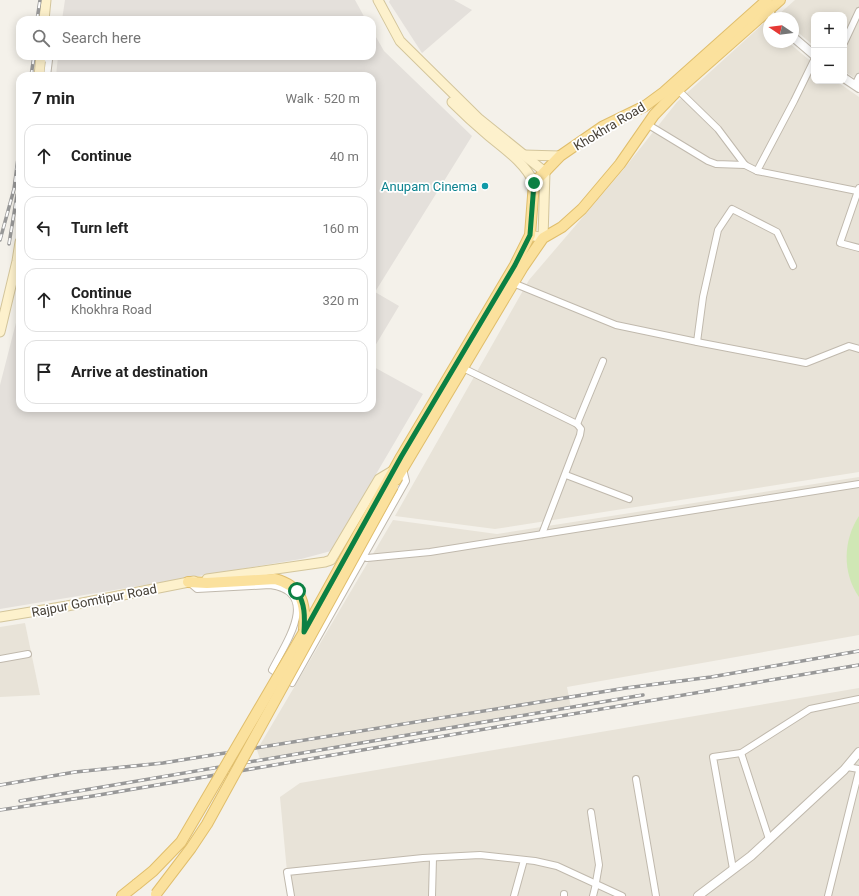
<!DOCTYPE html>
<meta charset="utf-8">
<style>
:root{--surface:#fff;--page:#f6f6f6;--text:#222;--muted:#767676;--line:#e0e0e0}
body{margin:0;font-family:Roboto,sans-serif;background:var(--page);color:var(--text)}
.controls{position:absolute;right:12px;top:12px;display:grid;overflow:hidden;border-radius:8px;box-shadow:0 2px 10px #0003}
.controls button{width:36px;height:36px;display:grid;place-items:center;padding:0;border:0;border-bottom:1px solid var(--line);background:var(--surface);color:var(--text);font:20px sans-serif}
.compass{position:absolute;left:763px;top:12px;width:36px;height:36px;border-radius:50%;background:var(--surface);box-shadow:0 2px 10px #0003;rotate:283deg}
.stop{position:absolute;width:12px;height:12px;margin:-9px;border:3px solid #0b8043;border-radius:50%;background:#fff}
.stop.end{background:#0b8043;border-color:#fff;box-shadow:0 1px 4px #0008}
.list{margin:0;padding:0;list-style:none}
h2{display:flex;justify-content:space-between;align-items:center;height:52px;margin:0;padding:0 16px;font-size:17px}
h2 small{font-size:13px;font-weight:400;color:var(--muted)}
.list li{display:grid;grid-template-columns:26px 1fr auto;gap:12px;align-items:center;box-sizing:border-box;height:64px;margin:0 8px 8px;padding:0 8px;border:1px solid var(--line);border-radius:12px}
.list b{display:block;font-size:15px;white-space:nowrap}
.list p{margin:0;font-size:13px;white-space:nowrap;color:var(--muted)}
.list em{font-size:13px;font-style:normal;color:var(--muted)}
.icon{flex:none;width:22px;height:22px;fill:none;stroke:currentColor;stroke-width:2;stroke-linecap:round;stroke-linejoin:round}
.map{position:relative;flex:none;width:859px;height:896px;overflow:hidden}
.search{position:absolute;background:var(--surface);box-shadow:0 2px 10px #0003;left:16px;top:16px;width:360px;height:44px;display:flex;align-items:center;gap:10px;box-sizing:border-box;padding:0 14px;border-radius:12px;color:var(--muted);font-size:15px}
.panel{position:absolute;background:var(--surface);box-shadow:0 2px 10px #0003;left:16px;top:72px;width:360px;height:340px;border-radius:12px}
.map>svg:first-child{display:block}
.residential{fill:#e8e3d8}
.industrial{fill:#e4e0db}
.green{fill:#d0e7b5}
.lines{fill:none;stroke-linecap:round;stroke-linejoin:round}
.minor-casing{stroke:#c0b9ad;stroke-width:8}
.tertiary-casing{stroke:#c0b9ad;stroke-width:10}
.secondary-casing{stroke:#d3c59b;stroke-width:11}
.primary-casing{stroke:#e0be6c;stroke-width:12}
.minor{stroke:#fff;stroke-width:6}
.tertiary{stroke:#fff;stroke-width:8}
.secondary{stroke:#fdf1cc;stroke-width:9}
.primary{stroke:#fbe19d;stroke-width:10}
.rail-casing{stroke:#989898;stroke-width:3.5}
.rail{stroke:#fff;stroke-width:2;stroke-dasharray:6;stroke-linecap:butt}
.primary-bridge-casing{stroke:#e0be6c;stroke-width:12;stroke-linecap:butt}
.primary-bridge{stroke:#fbe19d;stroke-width:10}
.route{stroke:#0b8043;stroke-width:5}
.culture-dot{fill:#0f9aa8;stroke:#fff;stroke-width:1.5}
.labels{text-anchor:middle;stroke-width:3.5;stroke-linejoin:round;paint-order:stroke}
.street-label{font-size:13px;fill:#484238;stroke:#fff}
.culture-label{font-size:13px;fill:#0d838f;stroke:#fff;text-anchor:end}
</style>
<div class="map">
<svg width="859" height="896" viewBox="0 0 859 896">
<rect width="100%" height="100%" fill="#f4f1ea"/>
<g class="residential">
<polygon points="795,0 859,0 859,81 844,71 844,15 814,15 814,46 793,28 793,18 781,18 778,15"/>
<polygon points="765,22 769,25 769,42 788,42 814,64 814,81 836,81 859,97 859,472 495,529 395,516 529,280 623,170 677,102"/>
<polygon points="859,477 859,635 567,687 571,708 260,759 257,750 393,520 497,534"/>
<polygon points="25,623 40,695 0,697 0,627"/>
<polygon points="859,688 859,896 291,896 287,872 280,797 300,783"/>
</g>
<g class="industrial">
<polygon points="65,0 355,0 366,20 62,20"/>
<polygon points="390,0 454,0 472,10 422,53 389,2"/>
<polygon points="372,30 384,51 472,136 375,292 399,306 372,351 372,76 56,76 58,56 372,56"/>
<polygon points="20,307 20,408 372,408 372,366 423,394 331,551 301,559 0,609 0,385"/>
</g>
<path class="green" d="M 859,516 L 859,597 C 842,573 843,540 859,516 Z"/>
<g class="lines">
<g class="minor-casing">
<g id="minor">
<polyline points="844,43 859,11"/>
<polyline points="41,56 49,60 47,76"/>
<polyline points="814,60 794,101 757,171 857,191"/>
<polyline points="855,85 859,77"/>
<polyline points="678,90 718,129 745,165 757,171"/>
<polyline points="647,124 708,161 716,164 745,165"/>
<polyline points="859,188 840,243 859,248"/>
<polyline points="513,283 616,325 702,343 806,363 849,346 859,349"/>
<polyline points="697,342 703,297 718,230 732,209 777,232 793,266"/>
<polyline points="463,368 577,424 581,429 580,435 542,534"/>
<polyline points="577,424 603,361"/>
<polyline points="566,475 629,499"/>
<polyline points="367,558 430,552 859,484"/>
<path d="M 189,582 L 197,589 L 270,585 C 322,592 285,644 272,670 L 292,683 L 406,481 L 403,469"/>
<polyline points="0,659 28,654"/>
<polyline points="741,753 810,709 859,699"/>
<polyline points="847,767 859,769"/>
<polyline points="636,779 656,896"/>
<polyline points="591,812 599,865 595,888 593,896"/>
<polyline points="733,869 713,757 741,753 769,839"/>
<polyline points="291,896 287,872 423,858 480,855 535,861 557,866 622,896"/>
<polyline points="432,896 433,858"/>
<polyline points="514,896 524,860"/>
<polyline points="564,896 564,894"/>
<polyline points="828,896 859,771"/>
</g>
</g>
<g class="tertiary-casing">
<g id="tertiary">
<polyline points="763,7 774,18"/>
<polyline points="793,37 814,55"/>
<polyline points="844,78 859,88"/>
<polyline points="698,896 751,856 844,770 859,752"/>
</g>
</g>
<g class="secondary-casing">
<g id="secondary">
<polyline points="378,0 400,41 478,118 545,172 543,238 530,235"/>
<polyline points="44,20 46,0"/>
<polyline points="39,76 41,56"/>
<path d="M 452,102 C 464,114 476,125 489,136 C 506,150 525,163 534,183"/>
<polyline points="524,155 560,156"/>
<polyline points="0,332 17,261 20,242"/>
<polyline points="207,579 325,562 331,560 379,479 394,470"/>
<polyline points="0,617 67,606 194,581"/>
</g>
</g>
<g class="primary-casing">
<g id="primary">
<polyline points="396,480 523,267 543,238 562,227 582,209 620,164 654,115 678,90 780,0"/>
<path d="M 188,582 L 207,583 L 275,579 C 302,586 306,604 304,630"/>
<polyline points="304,632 401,457 515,265 530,235 534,183 560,156 602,127 645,106 664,92 767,0"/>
<polyline points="122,896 137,884"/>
</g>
</g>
<use href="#minor" class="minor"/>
<use href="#tertiary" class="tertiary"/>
<use href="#secondary" class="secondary"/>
<use href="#primary" class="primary"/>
<g class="rail-casing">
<g id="rail">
<polyline points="37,20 40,0"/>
<polyline points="31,76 34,56"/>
<polyline points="0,240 14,189 20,143"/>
<polyline points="9,244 17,195"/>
<polyline points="0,785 75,772 163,763 626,688 711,677 859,651"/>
<polyline points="20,801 643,695"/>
<polyline points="0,810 93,796 859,665"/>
</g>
</g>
<use href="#rail" class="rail"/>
<g class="primary-bridge-casing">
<g id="primary-bridge">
<polyline points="137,884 153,871 181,842 304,632"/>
<polyline points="156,894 191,848 207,824 393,486"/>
</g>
</g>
<use href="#primary-bridge" class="primary-bridge"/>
</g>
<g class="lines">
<path class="route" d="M 297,591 C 305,604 305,616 304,632 L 401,457 L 515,265 L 530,235 L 534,183"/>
</g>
<circle class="culture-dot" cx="485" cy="186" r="4"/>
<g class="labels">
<g class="street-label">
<text transform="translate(609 126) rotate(-31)" y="5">Khokhra Road</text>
<text transform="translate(94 600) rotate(-11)" y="5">Rajpur Gomtipur Road</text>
</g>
<g class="culture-label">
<text x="477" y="191">Anupam Cinema</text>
</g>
</g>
</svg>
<div class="controls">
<button>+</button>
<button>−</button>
</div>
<svg class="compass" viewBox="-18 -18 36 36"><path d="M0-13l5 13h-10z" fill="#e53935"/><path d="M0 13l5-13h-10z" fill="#767676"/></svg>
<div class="stop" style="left:297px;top:591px"></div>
<div class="stop end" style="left:534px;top:183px"></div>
<div class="search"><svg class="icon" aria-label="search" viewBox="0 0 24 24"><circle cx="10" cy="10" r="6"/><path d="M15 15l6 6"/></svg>Search here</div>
<section class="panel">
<h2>7 min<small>Walk · 520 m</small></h2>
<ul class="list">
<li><svg class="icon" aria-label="ahead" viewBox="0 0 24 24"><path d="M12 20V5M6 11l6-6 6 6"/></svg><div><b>Continue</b></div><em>40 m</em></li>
<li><svg class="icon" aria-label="left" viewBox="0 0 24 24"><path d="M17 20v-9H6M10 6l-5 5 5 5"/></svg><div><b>Turn left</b></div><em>160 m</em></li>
<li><svg class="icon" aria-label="ahead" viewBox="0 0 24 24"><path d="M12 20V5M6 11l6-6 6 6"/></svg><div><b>Continue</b><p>Khokhra Road</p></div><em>320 m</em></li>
<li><svg class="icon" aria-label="arrive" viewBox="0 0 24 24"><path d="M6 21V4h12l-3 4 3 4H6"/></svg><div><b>Arrive at destination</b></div></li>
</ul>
</section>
</div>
